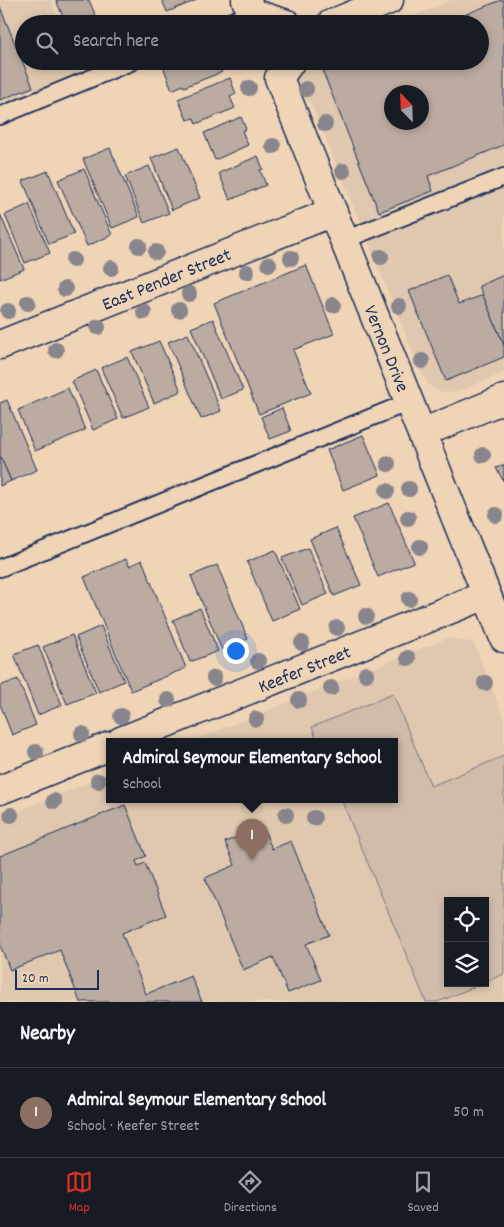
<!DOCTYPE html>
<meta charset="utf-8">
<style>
:root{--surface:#171b24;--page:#242831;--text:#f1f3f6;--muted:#9ea1a6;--line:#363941;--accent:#d93025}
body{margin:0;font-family:Dekko,sans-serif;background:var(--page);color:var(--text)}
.controls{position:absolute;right:15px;bottom:15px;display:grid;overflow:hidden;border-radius:0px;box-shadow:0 2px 8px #0003}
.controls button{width:45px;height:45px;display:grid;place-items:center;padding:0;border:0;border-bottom:1px solid var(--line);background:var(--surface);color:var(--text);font:25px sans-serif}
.compass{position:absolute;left:384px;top:85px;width:45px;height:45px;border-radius:50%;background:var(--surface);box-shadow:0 2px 8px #0003;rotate:337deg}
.scale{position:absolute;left:15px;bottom:12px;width:84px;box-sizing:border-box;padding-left:5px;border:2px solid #1b2f5e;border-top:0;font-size:14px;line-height:18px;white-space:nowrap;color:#1b2f5e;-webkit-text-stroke:4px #efd4b6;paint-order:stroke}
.you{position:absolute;left:235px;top:650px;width:18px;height:18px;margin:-12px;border:4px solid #fff;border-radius:50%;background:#1a73e8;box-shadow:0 0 0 8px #1a73e833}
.badge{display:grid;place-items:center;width:32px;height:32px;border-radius:50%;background:var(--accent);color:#fff;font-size:16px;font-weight:700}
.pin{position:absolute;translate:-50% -41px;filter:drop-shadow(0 1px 2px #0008)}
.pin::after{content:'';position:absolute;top:26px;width:18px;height:15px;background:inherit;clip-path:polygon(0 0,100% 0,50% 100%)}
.popup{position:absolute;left:106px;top:738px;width:292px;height:65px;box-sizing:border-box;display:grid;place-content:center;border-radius:0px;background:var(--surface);filter:drop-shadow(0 1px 4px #0005);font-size:16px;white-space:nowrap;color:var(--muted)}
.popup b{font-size:19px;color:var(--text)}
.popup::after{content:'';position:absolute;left:50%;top:100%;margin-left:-10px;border:10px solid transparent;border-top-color:var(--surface)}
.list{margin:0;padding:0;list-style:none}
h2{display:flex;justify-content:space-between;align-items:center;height:65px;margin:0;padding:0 20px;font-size:21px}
h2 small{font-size:16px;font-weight:400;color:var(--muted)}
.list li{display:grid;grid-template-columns:32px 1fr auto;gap:15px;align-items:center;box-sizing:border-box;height:90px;padding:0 20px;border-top:1px solid var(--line)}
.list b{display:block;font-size:19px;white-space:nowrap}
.list p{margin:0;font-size:16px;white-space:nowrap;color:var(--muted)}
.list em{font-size:16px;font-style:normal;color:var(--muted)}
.icon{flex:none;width:28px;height:28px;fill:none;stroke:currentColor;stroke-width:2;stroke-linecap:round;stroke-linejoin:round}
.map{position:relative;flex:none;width:504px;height:1002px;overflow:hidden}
.search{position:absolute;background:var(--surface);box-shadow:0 2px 8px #0003;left:15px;right:15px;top:15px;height:55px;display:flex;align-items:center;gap:12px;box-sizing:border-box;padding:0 18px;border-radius:28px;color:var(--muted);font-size:19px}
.sheet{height:155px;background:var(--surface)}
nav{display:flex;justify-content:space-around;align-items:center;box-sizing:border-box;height:70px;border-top:1px solid var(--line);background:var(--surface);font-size:14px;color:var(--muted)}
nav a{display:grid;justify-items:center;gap:2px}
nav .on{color:var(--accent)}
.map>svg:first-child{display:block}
.built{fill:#dfc8af;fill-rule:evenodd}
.green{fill:#d0bca9;stroke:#767684}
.building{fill:#bbaba0;stroke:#1b2f5e;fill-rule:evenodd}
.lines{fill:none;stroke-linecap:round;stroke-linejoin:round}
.lane-casing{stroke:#1b2f5e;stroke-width:20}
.street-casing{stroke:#1b2f5e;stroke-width:31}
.lane{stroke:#efd4b6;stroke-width:16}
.street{stroke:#efd4b6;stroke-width:28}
.tree{fill:#89858c}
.labels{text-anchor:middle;stroke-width:4.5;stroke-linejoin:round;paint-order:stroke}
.street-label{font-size:19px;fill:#1b2f5e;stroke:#efd4b6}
</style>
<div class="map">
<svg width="504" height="1002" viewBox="0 0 504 1002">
<rect width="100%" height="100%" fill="#efd4b6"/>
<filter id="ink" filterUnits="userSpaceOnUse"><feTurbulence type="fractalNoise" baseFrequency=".02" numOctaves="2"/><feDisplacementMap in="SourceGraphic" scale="10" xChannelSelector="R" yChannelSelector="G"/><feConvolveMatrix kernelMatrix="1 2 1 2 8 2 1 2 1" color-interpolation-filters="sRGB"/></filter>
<g filter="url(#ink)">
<g class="built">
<polygon points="0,0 51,0 60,24 24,24 24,61 75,61 84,81 0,116"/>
<path d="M 452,0 L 504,0 L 504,373 L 456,392 L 442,392 L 431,387 L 422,374 L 311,103 L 298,92 L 292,79 L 304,61 L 480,61 L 480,24 L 394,24 ZM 392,92 L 422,92 L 422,122 L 392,122 Z"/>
<path d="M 448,638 L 474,643 L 504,718 L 504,1002 L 0,1002 L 0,819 L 109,774 L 110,799 L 394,799 L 394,741 L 192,741 ZM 448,901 L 485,901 L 485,983 L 448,983 Z"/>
</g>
<polygon class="green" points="393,694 431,786 504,756 504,974 485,982 485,901 448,901 448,983 483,983 438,1002 426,1002 341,799 394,799 394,741 317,741 312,727"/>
<g class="building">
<polygon points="56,0 89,0 99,24 66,24"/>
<polygon points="162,0 197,0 167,12"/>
<path d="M 501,0 L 504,0 L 504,145 L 428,176 L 433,191 L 379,212 L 323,72 L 350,61 L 480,61 L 480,24 L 442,24 ZM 392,92 L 422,92 L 422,122 L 392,122 Z"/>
<polygon points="0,7 33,87 0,100"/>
<polygon points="173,61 218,61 222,72 184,87 183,85 172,90 163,66 174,62"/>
<polygon points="230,78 236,94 230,97 235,108 196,124 194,118 187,120 178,99"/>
<polygon points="241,117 246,129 242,131 248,145 215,160 204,133"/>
<polygon points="179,147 200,198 172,210 151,158"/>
<polygon points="110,148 139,217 112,228 83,159"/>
<polygon points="258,156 263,169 260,170 266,185 230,200 219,173"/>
<polygon points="149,166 169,213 144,223 125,176"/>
<polygon points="84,169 112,235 87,246 58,180"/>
<polygon points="48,171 74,234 49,244 23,181"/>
<polygon points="29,204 50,253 25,263 5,215"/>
<polygon points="0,214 24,269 0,279"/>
<polygon points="306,265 334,334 293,350 311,393 259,414 214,303"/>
<polygon points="447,275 459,304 483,295 504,345 504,357 446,381 409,291"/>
<polygon points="504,275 504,345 479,286"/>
<polygon points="213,319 243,390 221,399 191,328"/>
<polygon points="188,334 221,411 201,419 168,342"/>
<polygon points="159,341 181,391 154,403 132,352"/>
<polygon points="127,357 149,407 123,418 101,368"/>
<polygon points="96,370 118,419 93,430 72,381"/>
<polygon points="68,388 85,430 35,451 18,410"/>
<polygon points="7,400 37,470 11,481 0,456 0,403"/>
<polygon points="282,408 291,431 270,439 261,417"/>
<polygon points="363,435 380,475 343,490 327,450"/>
<polygon points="0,456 11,481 0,486"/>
<polygon points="504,465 504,482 496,468"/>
<polygon points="389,503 414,562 378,577 353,518"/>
<polygon points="336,528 361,585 334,596 310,539"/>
<polygon points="308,548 328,594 302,605 282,558"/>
<polygon points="275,550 300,609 272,621 247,562"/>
<polygon points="126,559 129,566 142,560 186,668 131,691 84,577"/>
<polygon points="217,565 248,639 222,650 191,576"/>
<polygon points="200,608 218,651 190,662 173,620"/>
<polygon points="101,626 124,681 99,692 76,637"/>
<polygon points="72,635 96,693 67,704 43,647"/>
<polygon points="38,645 62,705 38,715 14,654"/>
<polygon points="18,679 36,725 12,735 0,704 0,686"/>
<polygon points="125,805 146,856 136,861 138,866 145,863 166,915 122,933 146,994 191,976 202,1002 80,1002 60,950 10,970 0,945 0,856"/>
<polygon points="263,827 272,849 291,841 329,935 306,944 321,980 288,993 273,957 243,970 205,878 235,865 225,842"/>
</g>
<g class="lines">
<g class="lane-casing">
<g id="lane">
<polyline points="225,24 252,13"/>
<polyline points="0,116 133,61"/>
<polyline points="344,240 504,177"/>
<polyline points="0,568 409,402"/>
</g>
</g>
<g class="street-casing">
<g id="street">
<polyline points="246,0 252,13 287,24"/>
<polyline points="331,24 389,0"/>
<polyline points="291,61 279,78 504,638"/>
<polyline points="0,345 333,212"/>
<polyline points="422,433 504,399"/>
<polyline points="121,741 486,595"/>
<polyline points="0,790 110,746"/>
</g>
</g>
<use href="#lane" class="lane"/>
<use href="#street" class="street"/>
</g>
<g class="tree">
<circle cx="249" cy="88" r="8"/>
<circle cx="306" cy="89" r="8"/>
<circle cx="325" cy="124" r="8"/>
<circle cx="273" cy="146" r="8"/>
<circle cx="343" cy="171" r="8"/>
<circle cx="139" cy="246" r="8"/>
<circle cx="156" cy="252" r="8"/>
<circle cx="381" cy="257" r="8"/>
<circle cx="291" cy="258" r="8"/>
<circle cx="73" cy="260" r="8"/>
<circle cx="269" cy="264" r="8"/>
<circle cx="111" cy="268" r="8"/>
<circle cx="247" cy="272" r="8"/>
<circle cx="65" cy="289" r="8"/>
<circle cx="189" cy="294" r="8"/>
<circle cx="28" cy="303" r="8"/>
<circle cx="333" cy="305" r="8"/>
<circle cx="399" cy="306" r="8"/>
<circle cx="179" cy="310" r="8"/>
<circle cx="8" cy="311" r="8"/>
<circle cx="144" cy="312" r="8"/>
<circle cx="98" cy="327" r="8"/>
<circle cx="56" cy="350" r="8"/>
<circle cx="422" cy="361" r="8"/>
<circle cx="483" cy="455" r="8"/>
<circle cx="388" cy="464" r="8"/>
<circle cx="409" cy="489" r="8"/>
<circle cx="387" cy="491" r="8"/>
<circle cx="496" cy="515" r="8"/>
<circle cx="408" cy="518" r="8"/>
<circle cx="420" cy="547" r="8"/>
<circle cx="409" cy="599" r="8"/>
<circle cx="366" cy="616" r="8"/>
<circle cx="337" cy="628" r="8"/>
<circle cx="302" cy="643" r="8"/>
<circle cx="408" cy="658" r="8"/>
<circle cx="258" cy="661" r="8"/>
<circle cx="366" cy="674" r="8"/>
<circle cx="214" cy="678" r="8"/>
<circle cx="485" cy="683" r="8"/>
<circle cx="331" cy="688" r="8"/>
<circle cx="168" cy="700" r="8"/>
<circle cx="299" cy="700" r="8"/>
<circle cx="121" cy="716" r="8"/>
<circle cx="256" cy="719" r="8"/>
<circle cx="82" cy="734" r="8"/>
<circle cx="36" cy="752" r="8"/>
<circle cx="98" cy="781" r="8"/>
<circle cx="54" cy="801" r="8"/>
<circle cx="11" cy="815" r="8"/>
<circle cx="286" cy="815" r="8"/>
<circle cx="314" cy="818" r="8"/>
</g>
</g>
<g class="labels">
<g class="street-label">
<text transform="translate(166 278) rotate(-22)" y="7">East Pender Street</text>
<text transform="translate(388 348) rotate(68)" y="7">Vernon Drive</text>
<text transform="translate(304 668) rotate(-22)" y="7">Keefer Street</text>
</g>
</g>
</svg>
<div class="controls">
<button><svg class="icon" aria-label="locate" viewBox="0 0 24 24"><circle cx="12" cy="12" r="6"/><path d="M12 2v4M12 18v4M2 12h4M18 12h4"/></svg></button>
<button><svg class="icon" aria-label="layers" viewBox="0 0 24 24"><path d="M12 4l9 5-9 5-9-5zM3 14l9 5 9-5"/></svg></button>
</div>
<svg class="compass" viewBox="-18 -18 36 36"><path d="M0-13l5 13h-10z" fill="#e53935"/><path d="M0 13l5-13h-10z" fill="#9ea1a6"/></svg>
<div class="scale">20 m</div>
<div class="you"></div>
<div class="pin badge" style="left:252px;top:860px;background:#8d6e63">1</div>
<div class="popup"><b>Admiral Seymour Elementary School</b>School</div>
<div class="search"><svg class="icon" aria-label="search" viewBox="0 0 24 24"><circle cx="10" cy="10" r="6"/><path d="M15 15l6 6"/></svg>Search here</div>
</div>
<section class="sheet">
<h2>Nearby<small></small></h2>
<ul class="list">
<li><span class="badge" style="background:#8d6e63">1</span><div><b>Admiral Seymour Elementary School</b><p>School · Keefer Street</p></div><em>50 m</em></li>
</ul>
</section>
<nav>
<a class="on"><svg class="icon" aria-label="map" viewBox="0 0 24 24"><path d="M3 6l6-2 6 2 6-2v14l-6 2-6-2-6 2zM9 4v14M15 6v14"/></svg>Map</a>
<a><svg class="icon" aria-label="directions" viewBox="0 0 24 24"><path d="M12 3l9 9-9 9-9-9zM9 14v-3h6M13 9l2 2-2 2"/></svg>Directions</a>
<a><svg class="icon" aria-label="saved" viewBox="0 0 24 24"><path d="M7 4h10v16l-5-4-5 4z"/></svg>Saved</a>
</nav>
